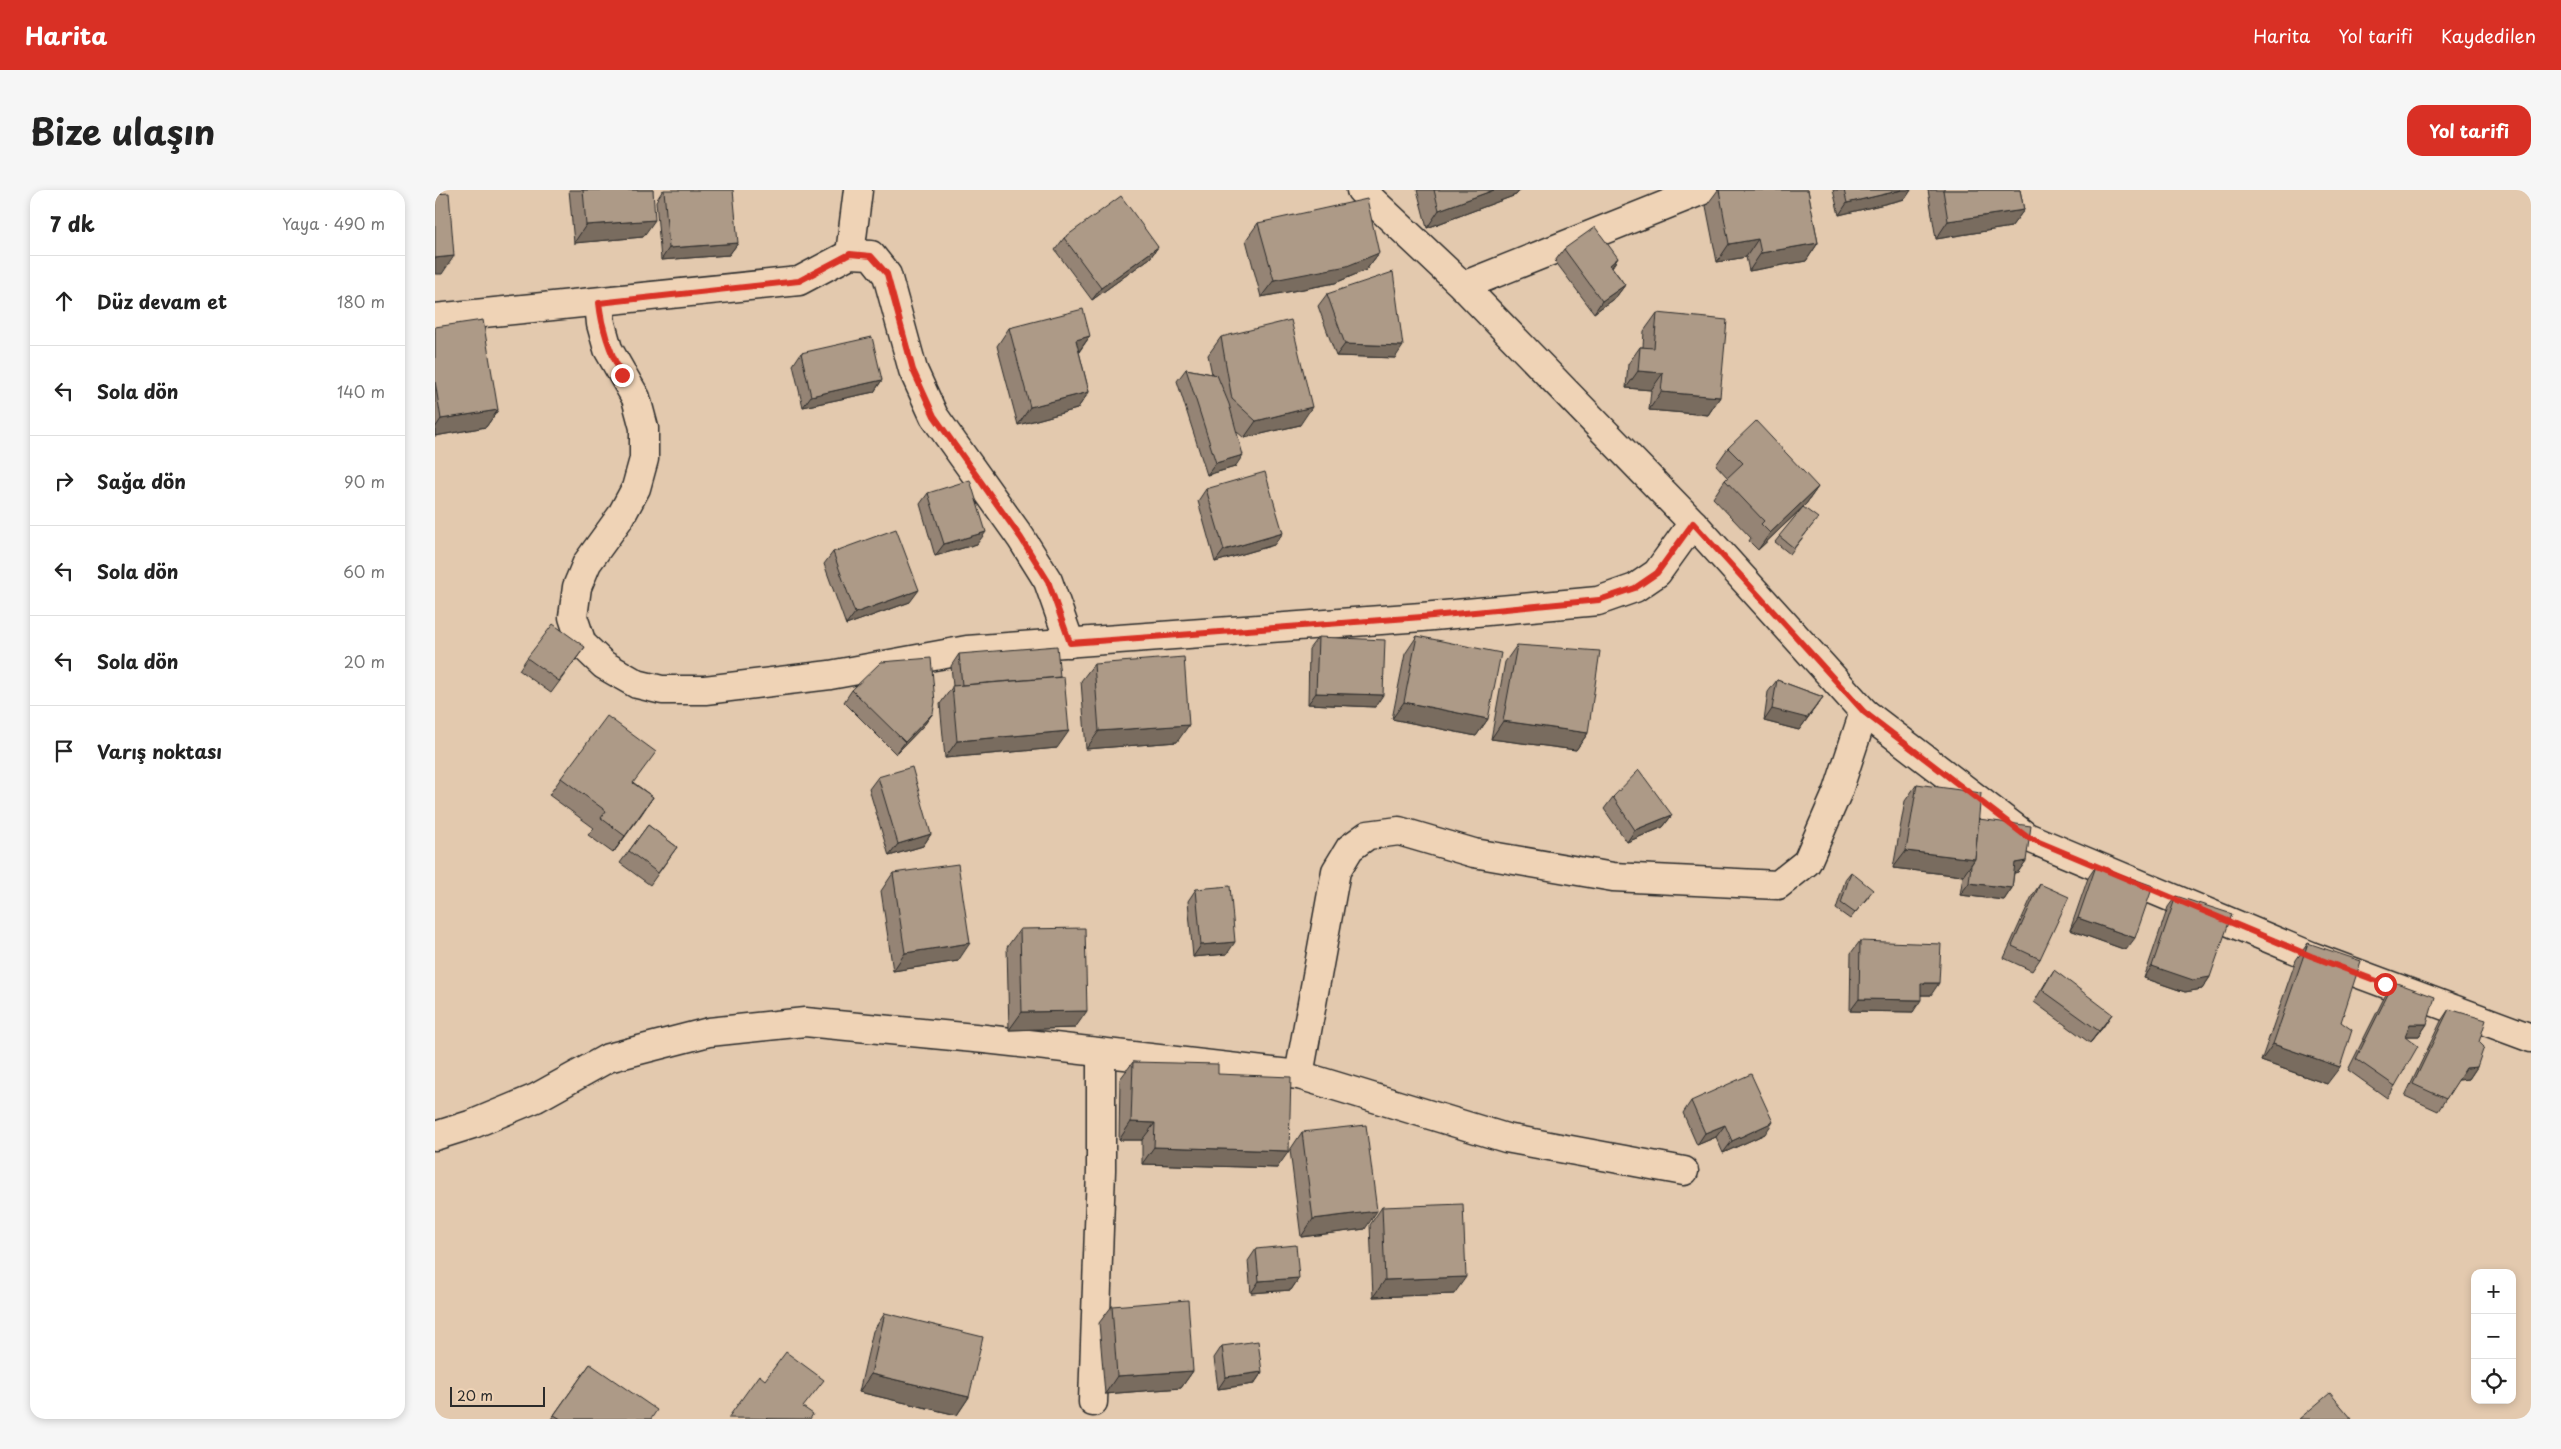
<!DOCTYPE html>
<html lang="tr">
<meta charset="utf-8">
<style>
:root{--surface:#fff;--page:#f6f6f6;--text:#222;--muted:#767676;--line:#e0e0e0;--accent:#d93025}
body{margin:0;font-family:"Playpen Sans",sans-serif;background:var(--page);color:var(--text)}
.controls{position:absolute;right:15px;bottom:15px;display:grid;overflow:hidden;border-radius:10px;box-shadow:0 2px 8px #0003}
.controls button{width:45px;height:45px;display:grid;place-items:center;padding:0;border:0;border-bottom:1px solid var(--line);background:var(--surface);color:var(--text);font:25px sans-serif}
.scale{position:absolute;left:15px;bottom:12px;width:95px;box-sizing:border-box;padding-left:5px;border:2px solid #2b2b2b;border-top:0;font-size:14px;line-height:18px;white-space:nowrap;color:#2b2b2b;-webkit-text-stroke:4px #efd3b6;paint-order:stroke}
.stop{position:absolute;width:15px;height:15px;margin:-11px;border:4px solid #d93025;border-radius:50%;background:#fff}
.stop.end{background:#d93025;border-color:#fff;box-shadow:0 1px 5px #0008}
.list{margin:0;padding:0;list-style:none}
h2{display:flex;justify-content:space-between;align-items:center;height:65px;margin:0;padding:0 20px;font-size:21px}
h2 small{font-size:16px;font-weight:400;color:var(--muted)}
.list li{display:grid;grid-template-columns:32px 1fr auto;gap:15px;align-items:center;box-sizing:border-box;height:90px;padding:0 20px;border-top:1px solid var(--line)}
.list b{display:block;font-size:19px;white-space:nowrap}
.list em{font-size:16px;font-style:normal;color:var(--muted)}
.icon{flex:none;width:28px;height:28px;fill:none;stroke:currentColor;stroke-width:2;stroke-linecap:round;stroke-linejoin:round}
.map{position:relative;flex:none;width:2096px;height:1229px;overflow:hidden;border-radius:15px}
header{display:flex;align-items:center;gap:30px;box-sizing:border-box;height:70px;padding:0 25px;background:var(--accent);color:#fff}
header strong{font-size:24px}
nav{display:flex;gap:28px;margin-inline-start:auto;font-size:18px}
.intro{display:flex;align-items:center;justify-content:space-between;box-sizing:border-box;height:120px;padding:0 30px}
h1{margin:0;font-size:35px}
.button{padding:12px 22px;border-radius:15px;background:var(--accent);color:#fff;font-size:18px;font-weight:700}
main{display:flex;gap:30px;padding:0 30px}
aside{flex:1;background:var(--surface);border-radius:15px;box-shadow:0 2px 8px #0003}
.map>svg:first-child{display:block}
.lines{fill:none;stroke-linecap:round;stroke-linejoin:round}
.minor-casing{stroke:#2b2b2b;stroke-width:31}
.minor{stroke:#efd3b6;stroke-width:28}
.wall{fill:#958474;stroke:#2b2b2b}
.shaded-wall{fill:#796c5e;stroke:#2b2b2b}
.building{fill:#ad9a87;stroke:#2b2b2b}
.route{stroke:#d93025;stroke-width:6}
</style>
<header>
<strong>Harita</strong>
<nav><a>Harita</a><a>Yol tarifi</a><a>Kaydedilen</a></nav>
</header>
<div class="intro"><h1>Bize ulaşın</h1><a class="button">Yol tarifi</a></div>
<main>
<aside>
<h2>7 dk<small>Yaya · 490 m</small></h2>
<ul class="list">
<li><svg class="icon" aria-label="ahead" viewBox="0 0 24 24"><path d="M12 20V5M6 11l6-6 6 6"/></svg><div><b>Düz devam et</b></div><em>180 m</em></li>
<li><svg class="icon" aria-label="left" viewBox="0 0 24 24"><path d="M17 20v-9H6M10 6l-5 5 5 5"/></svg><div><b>Sola dön</b></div><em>140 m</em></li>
<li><svg class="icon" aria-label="right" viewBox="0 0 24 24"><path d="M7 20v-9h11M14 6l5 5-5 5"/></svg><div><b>Sağa dön</b></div><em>90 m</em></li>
<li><svg class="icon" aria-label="left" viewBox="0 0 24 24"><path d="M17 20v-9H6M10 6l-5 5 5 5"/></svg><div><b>Sola dön</b></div><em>60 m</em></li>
<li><svg class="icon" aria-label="left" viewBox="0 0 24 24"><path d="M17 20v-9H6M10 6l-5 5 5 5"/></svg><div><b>Sola dön</b></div><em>20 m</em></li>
<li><svg class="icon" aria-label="arrive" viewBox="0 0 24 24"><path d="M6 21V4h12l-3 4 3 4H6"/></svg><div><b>Varış noktası</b></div></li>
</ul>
</aside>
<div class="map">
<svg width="2096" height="1229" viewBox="0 0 2096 1229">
<rect width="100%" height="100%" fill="#e3c9ae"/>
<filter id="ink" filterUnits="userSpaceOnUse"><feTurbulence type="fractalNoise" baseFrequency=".02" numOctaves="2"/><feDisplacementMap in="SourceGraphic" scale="10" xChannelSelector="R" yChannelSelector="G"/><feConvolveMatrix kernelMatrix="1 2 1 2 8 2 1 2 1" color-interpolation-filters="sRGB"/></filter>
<g filter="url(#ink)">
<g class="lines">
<g class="minor-casing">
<g id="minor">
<polyline points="926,0 1028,96 1258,333 1429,522 1592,647 1876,766 2096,848"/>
<polyline points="415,64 423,0"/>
<polyline points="1028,96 1268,0"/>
<polyline points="164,113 166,134 173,159 201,208 209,238 209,269 201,298 186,326 152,373 142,397 138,427 147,454 169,475 202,494 227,500 270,500 395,485 532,460 987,427 1163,411 1200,398 1222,383 1258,333"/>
<polyline points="0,128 364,91 415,64 436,65 452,85 478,180 499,226 586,348 613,391 635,453"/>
<polyline points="864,885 901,681 915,658 933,645 964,641 1039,663 1178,687 1343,695 1372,672 1403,601 1429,522"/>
<polyline points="0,946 38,934 101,908 173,868 274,842 370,832 550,849 864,885 1071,948 1249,981"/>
<polyline points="658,1212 666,980 666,863"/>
</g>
</g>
<use href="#minor" class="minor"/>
</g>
<g class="wall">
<polygon points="134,0 218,0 208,47 139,53"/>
<polygon points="228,0 303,53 294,65 226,70 221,11"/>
<polygon points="982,0 1085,0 1081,5 992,38"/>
<polygon points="1283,0 1373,0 1383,53 1371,71 1314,81 1311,67 1282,72 1271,16"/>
<polygon points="1398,0 1476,0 1470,9 1404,25"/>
<polygon points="1493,0 1585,0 1589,20 1576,37 1501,49"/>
<polygon points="823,33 944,63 931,80 900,93 826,107 811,50"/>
<polygon points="629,48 723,57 715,68 657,110 620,60"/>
<polygon points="1129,59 1183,68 1177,77 1190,95 1181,107 1159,123 1120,71"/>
<polygon points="892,104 960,168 901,166 883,116"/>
<polygon points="1222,123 1285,207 1273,225 1214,220 1216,200 1191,198 1193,174 1205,157 1208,157 1209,141"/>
<polygon points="0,137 63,220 51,237 0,246"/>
<polygon points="574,138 655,146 644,162 654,202 642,219 583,235 562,156"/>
<polygon points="786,147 865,235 809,248 801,241 800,277 772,285 742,191 751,179 777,184 773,165"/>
<polygon points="366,163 447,190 439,202 368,217 358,175"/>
<polygon points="1293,258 1383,297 1371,314 1368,317 1378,334 1355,364 1340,352 1368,317 1323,360 1314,351 1316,348 1278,308 1290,290 1293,288 1281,275"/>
<polygon points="771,299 839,355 780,372 763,311"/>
<polygon points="493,303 542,354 500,366 485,314"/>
<polygon points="398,362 475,412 411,435 389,374"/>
<polygon points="982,446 1053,529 1041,546 957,529 970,464"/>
<polygon points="883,447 940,517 873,514 874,459"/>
<polygon points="1082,455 1153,543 1141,560 1056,549 1070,472"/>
<polygon points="150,457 116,503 84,480 92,468"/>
<polygon points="524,464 622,558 510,568 505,514 518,496 516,476"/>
<polygon points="659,474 742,552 651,559 646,491"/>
<polygon points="1342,490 1388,507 1364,540 1329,531 1333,502"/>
<polygon points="417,500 498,523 489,535 461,564 409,512"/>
<polygon points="443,587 496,644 488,656 454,666 434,599"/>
<polygon points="126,588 199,593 218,607 178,663 153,645 159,638 114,605"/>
<polygon points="1482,594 1544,629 1591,671 1583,682 1579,683 1577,698 1569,710 1525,705 1528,686 1458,678 1470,611"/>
<polygon points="1178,607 1237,625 1228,637 1192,652 1169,619"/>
<polygon points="213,635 242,657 215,695 185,673"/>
<polygon points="1661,676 1691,760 1635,740 1653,688"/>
<polygon points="1416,682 1434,706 1415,729 1401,719 1411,688"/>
<polygon points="458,683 523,771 458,781 446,701"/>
<polygon points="1605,694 1605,769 1597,781 1569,768 1597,706"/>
<polygon points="761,699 792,764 758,767 753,711"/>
<polygon points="1741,706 1775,787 1767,799 1750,802 1709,788 1733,717"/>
<polygon points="585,739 640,838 574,840 572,757"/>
<polygon points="1425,751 1496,805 1486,805 1478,822 1415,821 1416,763"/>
<polygon points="1873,753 1906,832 1892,894 1826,871 1861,770"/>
<polygon points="1619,780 1669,836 1655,853 1599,812 1611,792"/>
<polygon points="1959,792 1992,834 1984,846 1970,846 1960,896 1952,908 1913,880 1951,804"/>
<polygon points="2014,819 2044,852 2042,877 2034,889 2023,890 2003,921 1970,906 2006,831"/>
<polygon points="698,872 783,884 842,978 707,974 707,950 684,950 685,889"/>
<polygon points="1256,911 1330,944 1288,963 1281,947 1262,955 1248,923"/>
<polygon points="867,942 930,1039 866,1047 855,960"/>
<polygon points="947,1017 1019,1104 938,1107 935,1035"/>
<polygon points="821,1059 864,1088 856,1100 816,1103 813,1071"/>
<polygon points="677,1116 758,1181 746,1198 670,1204 664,1133"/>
<polygon points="450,1123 534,1207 522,1225 424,1202 438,1141"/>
<polygon points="787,1156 827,1182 819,1194 783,1199 779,1168"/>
<polygon points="155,1174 216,1229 116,1229"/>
</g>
<g class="shaded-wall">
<polygon points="1059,0 1085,0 1081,5 992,38 1004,20"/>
<polygon points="1467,0 1476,0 1470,9 1404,25 1412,13"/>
<polygon points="1589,20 1576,37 1501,49 1513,31"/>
<polygon points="220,30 208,47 139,53 151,35"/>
<polygon points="1323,49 1311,67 1282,72 1294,54"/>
<polygon points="303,53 294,65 226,70 234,58"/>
<polygon points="1383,53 1371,71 1314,81 1326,63"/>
<polygon points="723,57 715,68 657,110 666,98"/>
<polygon points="944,63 931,80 900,93 826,107 839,90"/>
<polygon points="19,66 7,84 0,84 0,68"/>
<polygon points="1183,68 1175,80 1175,75"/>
<polygon points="1190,95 1181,107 1159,123 1167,111"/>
<polygon points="655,146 642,164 641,150"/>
<polygon points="910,154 968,156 960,168 901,166"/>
<polygon points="1203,181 1228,183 1216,200 1191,198"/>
<polygon points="447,190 439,202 368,217 376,206"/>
<polygon points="654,202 642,219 583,235 595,217"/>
<polygon points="1226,202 1285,207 1273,225 1214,220"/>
<polygon points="877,217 865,235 809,248 821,231"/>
<polygon points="63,220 51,237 0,246 0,238 6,229"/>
<polygon points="808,265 800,277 772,285 781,273"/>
<polygon points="1383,297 1371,314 1323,360 1335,343"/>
<polygon points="551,342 542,354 500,366 509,354"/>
<polygon points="848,343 839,355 780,372 789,360"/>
<polygon points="484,400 475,412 411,435 420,423"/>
<polygon points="881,503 948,505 940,517 873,514"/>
<polygon points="1388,507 1364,540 1329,531 1337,519"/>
<polygon points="969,512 1053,529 1041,546 957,529"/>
<polygon points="498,523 489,535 461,564 470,552"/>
<polygon points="1068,531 1153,543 1141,560 1056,549"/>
<polygon points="754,535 742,552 651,559 664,541"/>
<polygon points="634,541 622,558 510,568 522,551"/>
<polygon points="218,607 206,625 178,663 190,646"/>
<polygon points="1237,625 1228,637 1192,652 1200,640"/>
<polygon points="496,644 488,656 454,666 463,654"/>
<polygon points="1471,661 1540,669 1528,686 1458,678"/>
<polygon points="1591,671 1583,682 1572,685 1580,673"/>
<polygon points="1534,693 1577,698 1569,710 1525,705"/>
<polygon points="1643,728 1700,748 1691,760 1635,740"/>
<polygon points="800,752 792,764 758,767 766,755"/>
<polygon points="535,753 523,771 458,781 470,763"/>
<polygon points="1717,776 1775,787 1767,799 1750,802 1709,788"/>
<polygon points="1486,793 1504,793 1496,805 1478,805"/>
<polygon points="1424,809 1486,810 1478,822 1415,821"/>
<polygon points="652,821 640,838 574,840 587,822"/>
<polygon points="1677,824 1669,836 1655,853 1664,841"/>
<polygon points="1975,834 1992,834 1984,846 1966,846"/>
<polygon points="1838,854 1905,877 1892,894 1826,871"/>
<polygon points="2042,877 2034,889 2022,890 2031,878"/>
<polygon points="696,932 720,933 707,950 684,950"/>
<polygon points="1338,932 1330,944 1288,963 1297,951"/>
<polygon points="1290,935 1281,947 1262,955 1270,943"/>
<polygon points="719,957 854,961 842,978 707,974"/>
<polygon points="942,1021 930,1039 866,1047 878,1029"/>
<polygon points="1031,1087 1019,1104 938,1107 950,1090"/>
<polygon points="864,1088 856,1100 816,1103 824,1091"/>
<polygon points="758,1181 746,1198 670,1204 682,1186"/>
<polygon points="827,1182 819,1194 783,1199 791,1187"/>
<polygon points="436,1184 534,1207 522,1225 424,1202"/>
</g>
<g class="building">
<polygon points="148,0 218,0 220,30 151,35"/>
<polygon points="229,0 298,0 303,53 234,58"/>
<polygon points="999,0 1059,0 1004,20"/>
<polygon points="1284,0 1373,0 1383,53 1326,63 1323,49 1294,54"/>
<polygon points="1409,0 1467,0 1412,13"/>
<polygon points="1508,0 1585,0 1589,20 1513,31"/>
<polygon points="14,3 19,66 0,68 0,4"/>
<polygon points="686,6 723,57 666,98 629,48"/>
<polygon points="932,9 944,63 912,76 839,90 823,33"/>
<polygon points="1160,37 1183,68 1175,75 1190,95 1167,111 1129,59"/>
<polygon points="958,82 968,156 910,154 892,104"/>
<polygon points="648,119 655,146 641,150 654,202 595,217 574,138"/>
<polygon points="1222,123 1292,130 1285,207 1226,202 1228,183 1203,181 1205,157 1219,158"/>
<polygon points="48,130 63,220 6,229 0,191 0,137"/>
<polygon points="856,130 877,217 821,231 797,209 786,147"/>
<polygon points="437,147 447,190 376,206 366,163"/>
<polygon points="751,179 782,185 794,214 808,265 781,273"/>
<polygon points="1321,231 1383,297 1335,343 1326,334 1329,331 1290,290 1308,273 1293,258"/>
<polygon points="830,282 848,343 789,360 771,299"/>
<polygon points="535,290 551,342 509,354 493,303"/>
<polygon points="1368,317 1383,328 1359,358 1344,346"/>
<polygon points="461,339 484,400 420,423 398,362"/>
<polygon points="118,434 150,457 124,491 92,468"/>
<polygon points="982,446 1066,463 1053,529 969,512"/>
<polygon points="883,447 950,450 948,505 881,503"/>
<polygon points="1082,455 1165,461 1153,543 1068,531"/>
<polygon points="622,456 625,487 527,495 524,464"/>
<polygon points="749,467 754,535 664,541 659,474"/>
<polygon points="496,468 500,512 498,523 470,552 417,500 446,472"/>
<polygon points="629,487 634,541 522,551 517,496"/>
<polygon points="1342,490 1388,507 1372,528 1337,519"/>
<polygon points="172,526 221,562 198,593 218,607 190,646 166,628 171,621 126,588"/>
<polygon points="477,577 496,644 463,654 443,587"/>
<polygon points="1204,580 1237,625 1200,640 1178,607"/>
<polygon points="1482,594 1546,603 1540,669 1471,661"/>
<polygon points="1544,629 1596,636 1591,671 1580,673 1577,698 1534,693 1536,675 1540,669"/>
<polygon points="213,635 242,657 223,683 194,661"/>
<polygon points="523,674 535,753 470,763 458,683"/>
<polygon points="1661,676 1718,696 1700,748 1643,728"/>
<polygon points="1416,682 1438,700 1420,723 1406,713"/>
<polygon points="1605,694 1634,707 1605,769 1577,756"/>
<polygon points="795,696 800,752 766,755 761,699"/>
<polygon points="1741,706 1797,724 1775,787 1758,790 1717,776"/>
<polygon points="650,738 652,821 587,822 585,739"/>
<polygon points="1425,751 1506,754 1504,793 1486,793 1486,810 1424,809"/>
<polygon points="1873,753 1926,771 1906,832 1917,840 1905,877 1838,854"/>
<polygon points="1619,780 1677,824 1664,841 1607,800"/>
<polygon points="1959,792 2000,807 1992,834 1975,834 1970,846 1983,856 1960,896 1921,869"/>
<polygon points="2014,819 2051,830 2044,852 2049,857 2042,877 2031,878 2011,909 1978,894"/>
<polygon points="698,872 783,874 783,884 856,887 854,961 719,957 720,933 696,932"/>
<polygon points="1316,884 1338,932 1297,951 1290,935 1270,943 1256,911"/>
<polygon points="931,935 942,1021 878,1029 867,942"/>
<polygon points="1028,1014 1031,1087 950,1090 947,1017"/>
<polygon points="861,1055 864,1088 824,1091 821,1059"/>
<polygon points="753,1110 758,1181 682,1186 677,1116"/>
<polygon points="450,1123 548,1147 534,1207 436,1184"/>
<polygon points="823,1151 827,1182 791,1187 787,1156"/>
<polygon points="351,1162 389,1190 368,1217 378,1224 375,1229 293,1228 324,1185 330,1190"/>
<polygon points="155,1174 222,1220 216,1229 126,1229 119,1225"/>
<polygon points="1895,1203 1917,1229 1864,1229"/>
</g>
</g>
<g class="lines" filter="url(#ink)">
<path class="route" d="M 187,185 C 174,161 167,140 164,113 L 364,91 L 415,64 L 436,66 L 452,84 L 478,180 L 499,226 L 586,348 L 613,391 L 635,453 L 987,427 L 1164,410 L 1200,398 L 1222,383 L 1258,333 L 1429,522 L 1592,647 L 1876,766 L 1950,794"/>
</g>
</svg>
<div class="controls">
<button>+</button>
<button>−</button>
<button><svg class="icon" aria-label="locate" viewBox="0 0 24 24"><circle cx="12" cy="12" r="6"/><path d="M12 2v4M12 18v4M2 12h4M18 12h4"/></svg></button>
</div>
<div class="scale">20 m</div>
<div class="stop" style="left:1950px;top:794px"></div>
<div class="stop end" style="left:187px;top:185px"></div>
</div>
</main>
